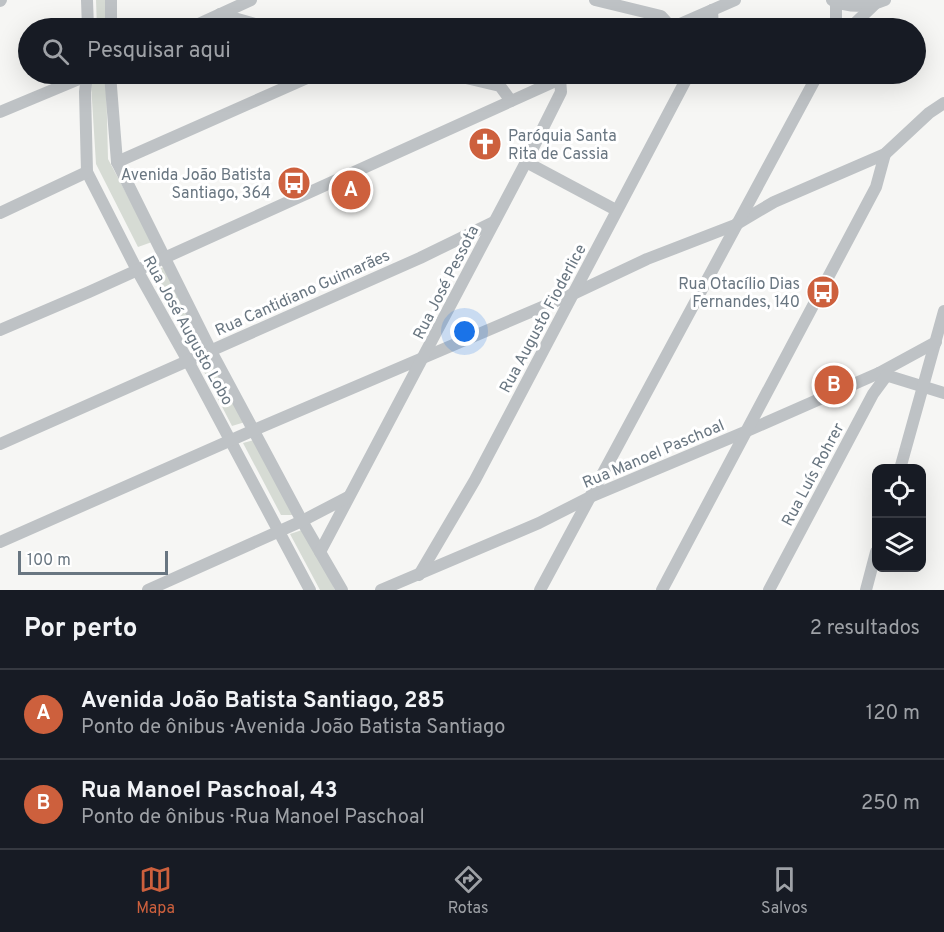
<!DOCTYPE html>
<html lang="pt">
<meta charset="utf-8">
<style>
:root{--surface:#171b24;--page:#242831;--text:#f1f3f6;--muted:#9ea1a6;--line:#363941;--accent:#cd603d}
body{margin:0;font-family:Overpass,sans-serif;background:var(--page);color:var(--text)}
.controls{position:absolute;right:18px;bottom:18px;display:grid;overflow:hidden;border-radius:12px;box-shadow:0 6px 24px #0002}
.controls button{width:54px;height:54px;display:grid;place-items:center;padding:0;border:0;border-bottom:2px solid var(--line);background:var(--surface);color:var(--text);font:30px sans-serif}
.scale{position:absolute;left:18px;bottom:15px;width:150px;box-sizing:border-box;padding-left:6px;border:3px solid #697681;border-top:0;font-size:16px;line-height:21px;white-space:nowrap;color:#697681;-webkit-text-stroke:4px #fff;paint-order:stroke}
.you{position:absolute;left:465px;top:332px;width:21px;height:21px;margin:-15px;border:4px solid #fff;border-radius:50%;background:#1a73e8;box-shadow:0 0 0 9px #1a73e833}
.badge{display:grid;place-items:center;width:39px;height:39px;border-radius:50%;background:var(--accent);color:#fff;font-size:20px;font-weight:700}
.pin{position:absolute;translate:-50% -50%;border:3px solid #fff;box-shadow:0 2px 6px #0006}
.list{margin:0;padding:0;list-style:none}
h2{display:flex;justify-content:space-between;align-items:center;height:78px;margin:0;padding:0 24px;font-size:26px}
h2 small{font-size:20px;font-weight:400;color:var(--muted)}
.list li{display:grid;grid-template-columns:39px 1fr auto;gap:18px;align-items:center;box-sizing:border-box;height:90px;padding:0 24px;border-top:2px solid var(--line)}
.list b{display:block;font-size:22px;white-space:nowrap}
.list p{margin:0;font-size:20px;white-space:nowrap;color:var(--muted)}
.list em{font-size:20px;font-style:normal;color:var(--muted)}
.icon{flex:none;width:33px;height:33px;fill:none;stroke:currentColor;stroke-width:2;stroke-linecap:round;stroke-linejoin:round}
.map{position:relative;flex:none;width:944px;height:590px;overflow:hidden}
.search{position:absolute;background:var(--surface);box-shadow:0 6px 24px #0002;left:18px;right:18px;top:18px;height:66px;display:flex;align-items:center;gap:15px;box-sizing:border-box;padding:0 21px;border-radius:33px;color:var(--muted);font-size:22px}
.sheet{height:258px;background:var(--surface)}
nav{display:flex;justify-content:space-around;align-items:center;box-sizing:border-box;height:84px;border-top:2px solid var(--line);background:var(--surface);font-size:16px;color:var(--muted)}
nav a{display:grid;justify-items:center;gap:3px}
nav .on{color:var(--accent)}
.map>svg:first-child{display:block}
.green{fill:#d6dbd4}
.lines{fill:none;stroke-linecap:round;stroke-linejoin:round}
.minor{stroke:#bec2c5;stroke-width:12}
.labels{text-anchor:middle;stroke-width:6;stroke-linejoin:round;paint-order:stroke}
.poi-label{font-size:16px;fill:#697681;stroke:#fff;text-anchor:end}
.street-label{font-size:16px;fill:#697681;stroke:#fff}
</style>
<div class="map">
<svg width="944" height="590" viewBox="0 0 944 590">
<rect width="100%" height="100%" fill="#f6f6f4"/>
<g class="green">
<polygon points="96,0 106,0 107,28 97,28"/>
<polygon points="106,78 108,159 152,242 138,247 96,164 91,84 93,82"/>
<polygon points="164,267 201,340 190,345 152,271"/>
<polygon points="212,358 245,422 232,426 199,362"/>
<polygon points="258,439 293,509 292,515 281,515 243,443"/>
<polygon points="305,529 335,590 320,590 290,534"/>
</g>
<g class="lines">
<g class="minor">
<polyline points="87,0 88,28"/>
<polyline points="111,0 111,28"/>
<polyline points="595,0 661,16 672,28"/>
<path d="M 832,0 C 849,8 868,7 885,0"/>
<polyline points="0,1 1,0"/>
<polyline points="712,10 713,28"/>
<polyline points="220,14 269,28"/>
<polyline points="190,28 251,0"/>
<polyline points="671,28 735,0"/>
<polyline points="836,28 836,2"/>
<polyline points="850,28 875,4"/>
<polyline points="87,74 85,92 87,172 137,270 188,361 310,590"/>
<polyline points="110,74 117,162 211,351 302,521 342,590"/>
<polyline points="449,74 500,86 511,101"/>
<polyline points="0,112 91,74"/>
<polyline points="117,162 316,74"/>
<polyline points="526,162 616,210"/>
<polyline points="0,213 87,172"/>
<polyline points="0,330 89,292 571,74"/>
<polyline points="879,373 944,393"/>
<polyline points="0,444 420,258 494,222"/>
<polyline points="900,469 944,311"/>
<polyline points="0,542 254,430 575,293 647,259 735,225 774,202 885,154 929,113 944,103"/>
<polyline points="320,552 526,162 561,92 560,78"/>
<polyline points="419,575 475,480 689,74"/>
<polyline points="148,590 302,521 348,497"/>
<polyline points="381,590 539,523 590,497 747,431 879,373 936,342"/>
<polyline points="540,590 818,74"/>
<polyline points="662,590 876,187 885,154"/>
<polyline points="769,590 873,394 887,375"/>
<polyline points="866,590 876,552"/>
</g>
</g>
<defs>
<g id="church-disc" transform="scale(1.725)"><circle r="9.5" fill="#cd603d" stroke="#fff"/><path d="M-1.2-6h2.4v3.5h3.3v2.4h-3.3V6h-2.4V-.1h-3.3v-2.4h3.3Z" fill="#fff"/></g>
<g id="bus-disc" transform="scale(1.725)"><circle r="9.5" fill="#cd603d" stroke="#fff"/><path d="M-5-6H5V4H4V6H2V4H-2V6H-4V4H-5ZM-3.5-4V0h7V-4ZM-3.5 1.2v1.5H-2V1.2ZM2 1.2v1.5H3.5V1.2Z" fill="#fff"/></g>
</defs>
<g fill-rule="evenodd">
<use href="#church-disc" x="485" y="144"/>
<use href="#bus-disc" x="294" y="183"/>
<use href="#bus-disc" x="823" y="292"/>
</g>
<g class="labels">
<g class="poi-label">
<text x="508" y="141" text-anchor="start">Paróquia Santa<tspan x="508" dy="18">Rita de Cassia</tspan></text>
<text x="271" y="180">Avenida João Batista<tspan x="271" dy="18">Santiago, 364</tspan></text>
<text x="800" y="289">Rua Otacílio Dias<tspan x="800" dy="18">Fernandes, 140</tspan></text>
</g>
<g class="street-label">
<text transform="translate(445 282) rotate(-63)" y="6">Rua José Pessota</text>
<text transform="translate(302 292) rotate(-24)" y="6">Rua Cantidiano Guimarães</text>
<text transform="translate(542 318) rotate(-62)" y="6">Rua Augusto Fioderlice</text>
<text transform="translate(189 330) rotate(61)" y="6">Rua José Augusto Lobo</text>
<text transform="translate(653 453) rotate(-23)" y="6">Rua Manoel Paschoal</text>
<text transform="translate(812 474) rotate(-62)" y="6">Rua Luís Rohrer</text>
</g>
</g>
</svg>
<div class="controls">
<button><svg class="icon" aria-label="locate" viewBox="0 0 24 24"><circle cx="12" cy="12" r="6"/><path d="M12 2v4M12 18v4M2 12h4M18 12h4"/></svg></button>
<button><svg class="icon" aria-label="layers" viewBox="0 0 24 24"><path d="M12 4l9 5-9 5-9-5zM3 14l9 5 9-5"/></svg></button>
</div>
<div class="scale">100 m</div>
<div class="you"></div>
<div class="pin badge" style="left:351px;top:190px">A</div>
<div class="pin badge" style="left:834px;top:385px">B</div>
<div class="search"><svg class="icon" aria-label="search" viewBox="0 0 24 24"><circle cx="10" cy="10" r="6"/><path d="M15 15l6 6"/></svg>Pesquisar aqui</div>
</div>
<section class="sheet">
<h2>Por perto<small>2 resultados</small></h2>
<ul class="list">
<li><span class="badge">A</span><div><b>Avenida João Batista Santiago, 285</b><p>Ponto de ônibus · Avenida João Batista Santiago</p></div><em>120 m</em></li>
<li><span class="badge">B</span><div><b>Rua Manoel Paschoal, 43</b><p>Ponto de ônibus · Rua Manoel Paschoal</p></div><em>250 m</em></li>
</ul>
</section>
<nav>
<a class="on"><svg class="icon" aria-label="map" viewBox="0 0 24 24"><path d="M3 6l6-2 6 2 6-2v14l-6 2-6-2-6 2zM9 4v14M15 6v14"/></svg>Mapa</a>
<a><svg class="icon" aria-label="directions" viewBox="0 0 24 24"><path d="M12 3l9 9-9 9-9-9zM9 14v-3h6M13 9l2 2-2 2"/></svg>Rotas</a>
<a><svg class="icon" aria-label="saved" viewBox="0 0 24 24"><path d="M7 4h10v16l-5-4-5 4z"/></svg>Salvos</a>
</nav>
